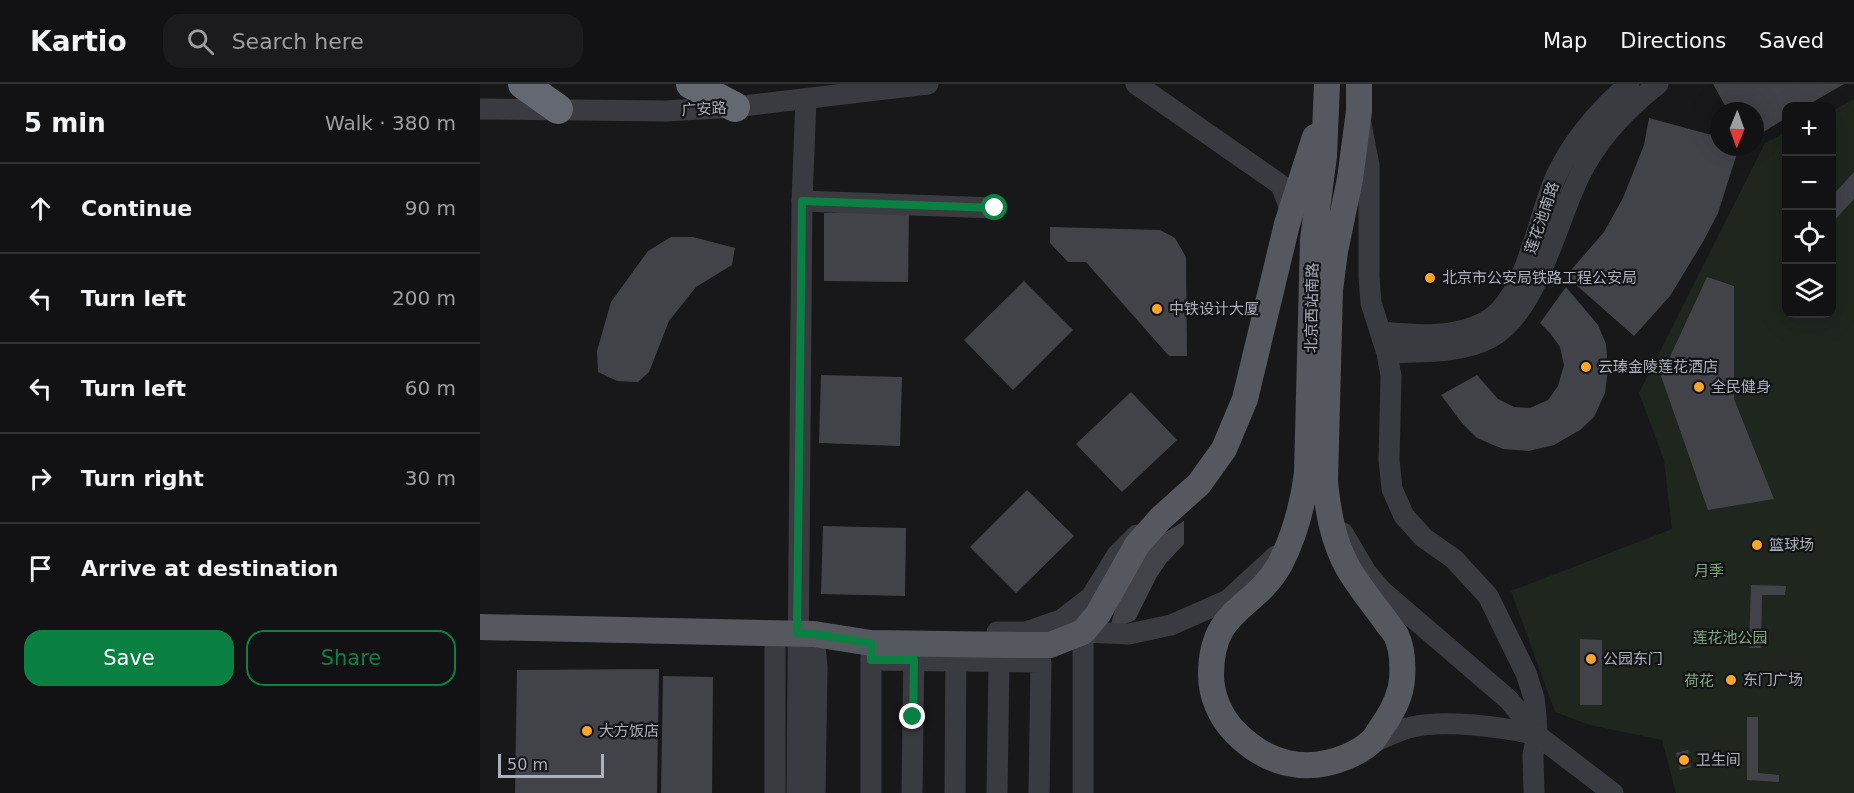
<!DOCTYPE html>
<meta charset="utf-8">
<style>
:root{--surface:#121214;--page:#1b1b1d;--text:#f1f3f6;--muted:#9c9ea0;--line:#313234;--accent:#0b8043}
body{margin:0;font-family:"DejaVu Sans","Noto Sans SC",sans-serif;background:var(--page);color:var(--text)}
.controls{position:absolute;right:18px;top:18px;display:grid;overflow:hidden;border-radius:12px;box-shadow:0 6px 24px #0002}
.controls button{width:54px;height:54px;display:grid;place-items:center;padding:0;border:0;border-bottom:2px solid var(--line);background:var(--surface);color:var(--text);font:30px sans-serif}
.compass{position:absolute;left:1230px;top:18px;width:54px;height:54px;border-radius:50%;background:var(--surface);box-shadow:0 6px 24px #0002;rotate:181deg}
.scale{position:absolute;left:18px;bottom:15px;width:106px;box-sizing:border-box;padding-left:6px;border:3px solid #aab1bb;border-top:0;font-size:16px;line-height:21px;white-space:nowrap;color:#aab1bb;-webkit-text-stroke:4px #131316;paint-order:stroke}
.stop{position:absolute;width:18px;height:18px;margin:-14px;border:4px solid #0b8043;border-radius:50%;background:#fff}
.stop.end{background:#0b8043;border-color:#fff;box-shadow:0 2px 6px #0008}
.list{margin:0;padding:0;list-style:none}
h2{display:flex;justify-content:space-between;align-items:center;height:78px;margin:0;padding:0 24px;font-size:26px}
h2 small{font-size:20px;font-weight:400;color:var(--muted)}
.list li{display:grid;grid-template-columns:39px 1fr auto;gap:18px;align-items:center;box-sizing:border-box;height:90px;padding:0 24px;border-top:2px solid var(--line)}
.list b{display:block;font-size:22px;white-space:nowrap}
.list em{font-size:20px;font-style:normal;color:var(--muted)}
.actions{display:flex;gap:12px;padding:18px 24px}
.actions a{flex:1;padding:14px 0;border:2px solid var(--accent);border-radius:18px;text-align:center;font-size:21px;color:var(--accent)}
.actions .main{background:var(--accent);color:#fff}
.icon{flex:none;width:33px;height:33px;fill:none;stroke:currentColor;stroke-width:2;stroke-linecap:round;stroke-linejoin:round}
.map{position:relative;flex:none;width:1374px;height:709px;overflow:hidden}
header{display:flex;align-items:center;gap:36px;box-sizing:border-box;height:84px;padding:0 30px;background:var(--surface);border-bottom:2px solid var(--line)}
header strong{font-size:28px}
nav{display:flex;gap:33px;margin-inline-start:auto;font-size:21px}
.search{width:420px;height:54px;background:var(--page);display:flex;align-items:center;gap:15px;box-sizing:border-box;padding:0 21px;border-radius:18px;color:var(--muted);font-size:22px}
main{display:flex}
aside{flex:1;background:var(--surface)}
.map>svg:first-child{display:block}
.green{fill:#1e261e}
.building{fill:#424348}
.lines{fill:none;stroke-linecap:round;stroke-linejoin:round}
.minor{stroke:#393b40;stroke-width:21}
.major{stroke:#55585f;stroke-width:26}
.highway{stroke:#646971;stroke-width:30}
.route{stroke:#0b8043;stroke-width:8}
.poi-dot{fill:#ffa52c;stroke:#131316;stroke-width:2}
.labels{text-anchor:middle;stroke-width:4.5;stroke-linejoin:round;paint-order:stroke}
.street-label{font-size:15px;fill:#aab1bb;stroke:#131316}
.poi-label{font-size:15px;fill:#aab1bb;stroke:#131316;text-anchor:start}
.park-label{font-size:15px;fill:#80a87f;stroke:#131316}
</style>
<header>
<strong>Kartio</strong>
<div class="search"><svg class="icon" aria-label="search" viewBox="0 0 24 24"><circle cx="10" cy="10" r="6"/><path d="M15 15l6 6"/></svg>Search here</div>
<nav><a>Map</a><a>Directions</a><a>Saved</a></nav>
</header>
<main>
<aside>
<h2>5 min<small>Walk · 380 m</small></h2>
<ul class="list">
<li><svg class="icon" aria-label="ahead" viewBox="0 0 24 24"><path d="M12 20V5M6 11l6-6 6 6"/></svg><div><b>Continue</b></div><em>90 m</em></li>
<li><svg class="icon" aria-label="left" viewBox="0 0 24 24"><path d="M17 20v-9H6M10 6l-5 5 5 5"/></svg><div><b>Turn left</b></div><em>200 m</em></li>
<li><svg class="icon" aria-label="left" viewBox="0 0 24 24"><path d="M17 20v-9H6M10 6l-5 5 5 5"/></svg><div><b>Turn left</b></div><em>60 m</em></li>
<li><svg class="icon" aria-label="right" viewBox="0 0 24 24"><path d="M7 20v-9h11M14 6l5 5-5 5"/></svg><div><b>Turn right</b></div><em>30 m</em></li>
<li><svg class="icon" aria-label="arrive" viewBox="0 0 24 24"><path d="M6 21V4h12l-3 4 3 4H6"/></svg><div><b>Arrive at destination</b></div></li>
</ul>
<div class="actions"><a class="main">Save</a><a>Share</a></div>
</aside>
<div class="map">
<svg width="1374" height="709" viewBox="0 0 1374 709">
<rect width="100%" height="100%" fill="#18181b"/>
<polygon class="green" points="1374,15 1374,709 1196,709 1182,656 1110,641 1075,628 1031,507 1192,445 1184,376 1159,309 1285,59 1306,49 1306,230 1352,230 1352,27"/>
<g class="building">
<polygon points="1233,0 1364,0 1326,22 1306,22 1306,34 1275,53 1275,27 1248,27"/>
<polygon points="1169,34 1239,53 1239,63 1259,63 1238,129 1224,156 1190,212 1154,252 1086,192 1124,148 1143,114 1164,61"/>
<polygon points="1374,88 1374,115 1352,139 1352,112"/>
<polygon points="344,129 429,129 428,198 344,197"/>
<polygon points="570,143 680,146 695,154 706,173 707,272 689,272 606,178 588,178 570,159"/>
<polygon points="191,153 213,153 255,164 252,181 216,203 189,237 169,288 158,298 137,297 118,288 117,267 131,218 168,167"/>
<polygon points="1227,193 1254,202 1254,315 1294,415 1228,426 1181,292"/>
<polygon points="544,197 593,246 533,306 484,256"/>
<polygon points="1086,203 1118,241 1126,260 1128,286 1125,309 1114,333 1100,346 1074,361 1049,367 1023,365 997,354 982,339 961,311 997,291 1018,315 1034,323 1050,324 1068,316 1078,302 1084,281 1080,263 1070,249 1060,239"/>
<polygon points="341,291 422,293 420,362 339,359"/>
<polygon points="651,308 697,356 642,408 596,360"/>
<polygon points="547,406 594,452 536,509 490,463"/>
<polygon points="704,437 704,460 686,479 676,494 655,536 638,543 631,541 634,529 654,484 676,454"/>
<polygon points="343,442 426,444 425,512 341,510"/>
<polygon points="1271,501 1306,502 1305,511 1282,511 1281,564 1269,564"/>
<polygon points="1100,555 1122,556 1122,621 1100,621"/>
<polygon points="179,585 177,709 35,709 37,586"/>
<polygon points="183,592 233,593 232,709 181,709"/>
<polygon points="1267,633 1278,633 1278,689 1299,691 1299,698 1267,696"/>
<polygon points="1208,666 1211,683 1200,686 1196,669"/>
</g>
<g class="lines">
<g class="minor">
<polyline points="656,0 801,101 809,122 808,136"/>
<polyline points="0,25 186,27 255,23 448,0"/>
<polyline points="881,40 889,81 889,193 891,219 907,269 911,292 909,376 912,405 924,432 944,454 974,475 1008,512 1046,589 1054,614 1056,631 1057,651 1053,671 1054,709"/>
<polyline points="322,117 515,124"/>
<path d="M 901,248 C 935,251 974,255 1005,238 C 1048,215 1057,130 1078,88 C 1095,54 1120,25 1149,0"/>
<path d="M 907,269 C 940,267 980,270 1010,254 C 1057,229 1076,140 1099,93 C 1117,55 1146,25 1178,0"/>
<polyline points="863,449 886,488 902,507 1029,616 1057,651 1133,709"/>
<polyline points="517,548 546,548 581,536 611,513 637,471 657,451"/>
<polyline points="295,549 295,709"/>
<polyline points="334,550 337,583 335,709"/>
<polyline points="391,562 391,709"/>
<polyline points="391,576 561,578 559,709"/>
<path d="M 888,661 C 902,654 916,647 932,643 C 964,635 1024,643 1057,651"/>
<polyline points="317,709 322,117 326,15"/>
<polyline points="432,709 434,563"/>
<polyline points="475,709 476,563"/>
<polyline points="517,709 519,577"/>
<polyline points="603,709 603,548 649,550 691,541 748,516 796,472"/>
</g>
<g class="major">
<path d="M 847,0 L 844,72 L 833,156 L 827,389 C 823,420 815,451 800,480 C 774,527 731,523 731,591 C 731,612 741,634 755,648 C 786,680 825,690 866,673 C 876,669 886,663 893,656 C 898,650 901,643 906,637 C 914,624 921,611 922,595 C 923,581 922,563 916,551 C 913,546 908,541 905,536 C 893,520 878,501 868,484 C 853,457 848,428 845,397 L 850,206 L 855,167 L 870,95 L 879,27 L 879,0"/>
<polyline points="0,543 334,550 391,559 544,561 570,561 603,548 618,530 657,461 680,435 719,400 744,365 765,315 807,140 835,53"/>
</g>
<g class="highway">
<polyline points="43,0 78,25"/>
<polyline points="211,0 255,23"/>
</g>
</g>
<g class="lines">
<polyline class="route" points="433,633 434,576 391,576 391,559 334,550 317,549 322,117 515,124"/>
</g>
<g class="poi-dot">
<circle cx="950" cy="194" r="6"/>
<circle cx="677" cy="225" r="6"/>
<circle cx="1106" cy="283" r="6"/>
<circle cx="1219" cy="303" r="6"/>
<circle cx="1277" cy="461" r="6"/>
<circle cx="1111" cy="575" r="6"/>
<circle cx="1251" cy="596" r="6"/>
<circle cx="107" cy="647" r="6"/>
<circle cx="1204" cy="676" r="6"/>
</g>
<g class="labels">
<g class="street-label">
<text transform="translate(224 25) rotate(-3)" y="5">广安路</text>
<text transform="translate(1062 134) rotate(-71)" y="5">莲花池南路</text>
<text transform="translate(832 224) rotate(-89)" y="5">北京西站南路</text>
</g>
<g class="poi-label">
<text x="962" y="199">北京市公安局铁路工程公安局</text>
<text x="689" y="230">中铁设计大厦</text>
<text x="1118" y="288">云瑧金陵莲花酒店</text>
<text x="1231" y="308">全民健身</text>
<text x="1289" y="466">篮球场</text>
<text x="1123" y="580">公园东门</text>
<text x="1263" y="601">东门广场</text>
<text x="119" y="652">大方饭店</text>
<text x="1216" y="681">卫生间</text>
</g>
<g class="park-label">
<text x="1229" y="492">月季</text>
<text x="1250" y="559">莲花池公园</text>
<text x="1219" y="602">荷花</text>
</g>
</g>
</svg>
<div class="controls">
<button>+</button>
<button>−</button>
<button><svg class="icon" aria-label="locate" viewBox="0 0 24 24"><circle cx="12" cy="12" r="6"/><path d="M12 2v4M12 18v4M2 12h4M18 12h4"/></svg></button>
<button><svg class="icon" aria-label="layers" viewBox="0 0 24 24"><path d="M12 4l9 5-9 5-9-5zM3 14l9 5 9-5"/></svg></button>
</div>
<svg class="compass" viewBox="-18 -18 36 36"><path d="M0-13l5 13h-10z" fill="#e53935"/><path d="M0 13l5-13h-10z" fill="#9c9ea0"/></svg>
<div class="scale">50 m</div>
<div class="stop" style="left:515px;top:124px"></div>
<div class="stop end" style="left:433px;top:633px"></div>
</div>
</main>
